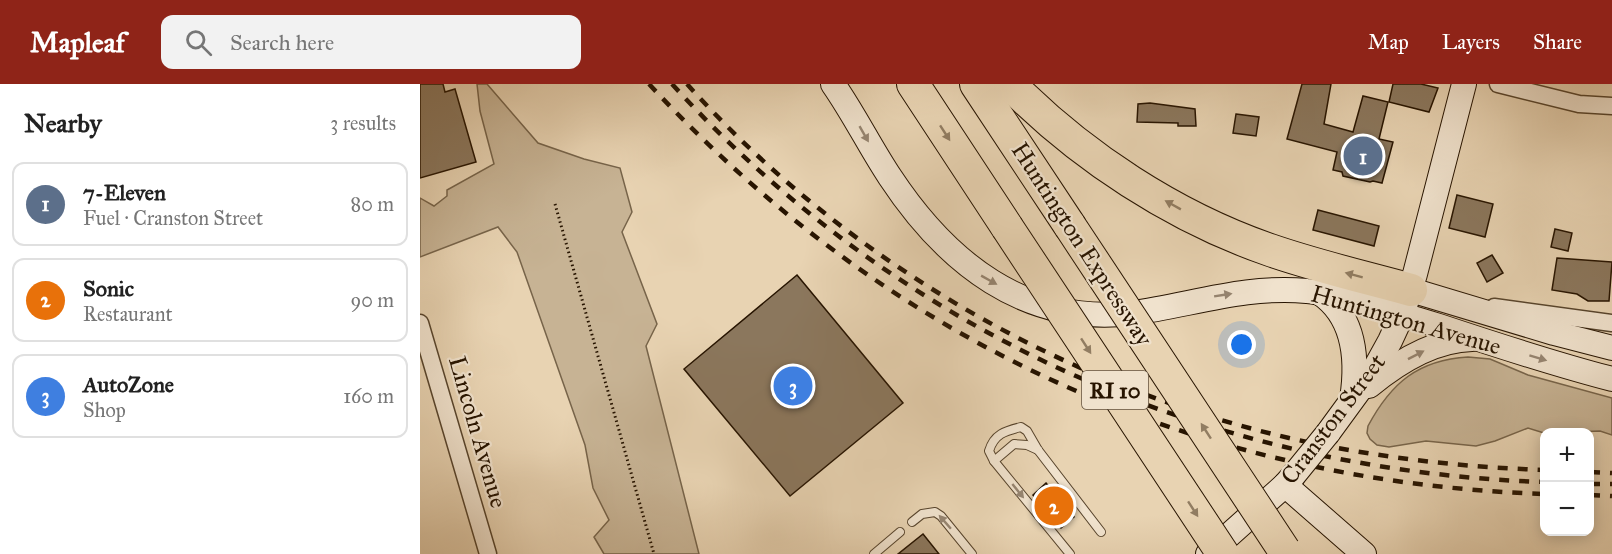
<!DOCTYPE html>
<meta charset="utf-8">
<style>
:root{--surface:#fff;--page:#f2f2f2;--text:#222;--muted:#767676;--line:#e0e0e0;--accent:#8f2418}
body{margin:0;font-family:"IM FELL Great Primer",serif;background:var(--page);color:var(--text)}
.controls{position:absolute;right:18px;bottom:18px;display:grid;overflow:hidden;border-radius:12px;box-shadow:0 3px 15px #0003}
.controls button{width:54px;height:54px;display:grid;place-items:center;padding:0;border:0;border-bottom:2px solid var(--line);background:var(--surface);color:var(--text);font:30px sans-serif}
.you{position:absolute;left:822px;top:261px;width:21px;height:21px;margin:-15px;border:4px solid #fff;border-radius:50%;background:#1a73e8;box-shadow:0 0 0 9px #1a73e833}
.badge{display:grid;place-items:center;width:39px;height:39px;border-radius:50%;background:var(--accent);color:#fff;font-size:20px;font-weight:700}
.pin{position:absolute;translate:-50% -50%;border:3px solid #fff;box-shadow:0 2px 6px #0006}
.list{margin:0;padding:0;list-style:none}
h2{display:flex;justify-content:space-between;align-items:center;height:78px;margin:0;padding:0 24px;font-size:26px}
h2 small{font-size:20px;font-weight:400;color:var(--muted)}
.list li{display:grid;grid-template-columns:39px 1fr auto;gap:18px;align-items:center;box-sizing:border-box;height:84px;margin:0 12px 12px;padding:0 12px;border:2px solid var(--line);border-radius:12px}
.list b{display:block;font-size:22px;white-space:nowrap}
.list p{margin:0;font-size:20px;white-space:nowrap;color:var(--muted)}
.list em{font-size:20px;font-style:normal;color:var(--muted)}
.icon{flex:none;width:33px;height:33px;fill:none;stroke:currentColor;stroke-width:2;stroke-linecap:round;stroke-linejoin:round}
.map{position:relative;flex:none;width:1192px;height:470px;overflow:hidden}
header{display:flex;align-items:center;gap:36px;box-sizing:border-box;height:84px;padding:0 30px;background:var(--accent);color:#fff}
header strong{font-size:28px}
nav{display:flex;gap:33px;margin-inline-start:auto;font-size:21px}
.search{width:420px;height:54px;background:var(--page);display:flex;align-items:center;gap:15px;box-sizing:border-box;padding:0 21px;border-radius:12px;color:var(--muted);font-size:22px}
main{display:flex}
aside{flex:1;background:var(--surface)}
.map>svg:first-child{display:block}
.green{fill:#c7b394;stroke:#77644a;stroke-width:1.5}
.building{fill:#8b775d;stroke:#271400;stroke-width:1.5}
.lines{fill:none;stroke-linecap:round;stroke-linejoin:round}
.lane-casing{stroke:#57442c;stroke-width:10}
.street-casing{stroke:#57442c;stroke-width:19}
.secondary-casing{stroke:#271400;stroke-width:26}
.highway-casing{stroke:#271400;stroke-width:34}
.path{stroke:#271400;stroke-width:3;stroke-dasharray:1.5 3;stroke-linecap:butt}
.lane{stroke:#f0e2cd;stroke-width:8}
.street{stroke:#f0e2cd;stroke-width:16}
.secondary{stroke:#f0e2cd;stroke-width:24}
.highway{stroke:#e8d3b2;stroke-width:32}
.rail{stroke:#271400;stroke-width:4.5;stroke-dasharray:10 10;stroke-linecap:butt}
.secondary-bridge-casing{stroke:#271400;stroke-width:26;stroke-linecap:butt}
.highway-bridge-casing{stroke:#271400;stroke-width:34;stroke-linecap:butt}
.secondary-bridge{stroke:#f0e2cd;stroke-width:24}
.highway-bridge{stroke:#e8d3b2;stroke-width:32}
.oneway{fill:#917d62}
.oneway2{fill:#968571}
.labels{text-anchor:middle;stroke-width:4.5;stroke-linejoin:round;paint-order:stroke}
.shield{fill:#f0e2cd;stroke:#63523e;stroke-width:1.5}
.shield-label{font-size:22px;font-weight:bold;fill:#271400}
.street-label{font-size:24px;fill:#271400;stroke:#f0e2cd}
</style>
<header>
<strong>Mapleaf</strong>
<div class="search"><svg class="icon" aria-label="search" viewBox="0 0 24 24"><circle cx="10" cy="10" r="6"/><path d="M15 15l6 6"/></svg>Search here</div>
<nav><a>Map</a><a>Layers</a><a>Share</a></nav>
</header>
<main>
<aside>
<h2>Nearby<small>3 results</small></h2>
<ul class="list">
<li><span class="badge" style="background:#5c6f8a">1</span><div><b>7-Eleven</b><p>Fuel · Cranston Street</p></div><em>80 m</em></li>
<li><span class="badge" style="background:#e8710a">2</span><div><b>Sonic</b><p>Restaurant</p></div><em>90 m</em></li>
<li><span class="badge" style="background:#3f7fe0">3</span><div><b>AutoZone</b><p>Shop</p></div><em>160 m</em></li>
</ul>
</aside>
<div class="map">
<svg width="1192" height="470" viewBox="0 0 1192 470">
<rect width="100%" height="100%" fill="#e8d3b2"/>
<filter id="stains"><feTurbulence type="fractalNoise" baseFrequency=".00333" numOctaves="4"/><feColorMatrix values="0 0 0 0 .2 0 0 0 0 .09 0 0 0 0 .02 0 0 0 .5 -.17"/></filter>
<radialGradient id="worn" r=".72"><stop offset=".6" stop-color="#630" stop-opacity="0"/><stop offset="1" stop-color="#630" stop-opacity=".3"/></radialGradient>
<g class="green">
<polygon points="57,0 67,0 118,59 164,75 200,84 212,128 202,148 237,240 226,262 279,470 184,470 174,453 189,436 173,404 165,361 97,168 78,143 0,173 0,114 14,122 27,112 27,106 74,80 60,27"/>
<path d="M 1048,273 L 1070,275 L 1108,291 L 1192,314 L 1192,351 L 1180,347 L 1124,349 L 1108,344 L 1075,357 L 1056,362 L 1006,357 L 969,363 L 957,361 L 950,355 L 947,349 L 948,342 C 971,299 998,276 1048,273 Z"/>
</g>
<g class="building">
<polygon points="0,0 23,0 25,8 35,5 56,78 0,94"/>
<polygon points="882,0 911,0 904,40 933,48 943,12 968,18 959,55 973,58 962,99 953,97 950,98 923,92 922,88 913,86 917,68 867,55"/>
<polygon points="973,0 1001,0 1018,4 1009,28 969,18"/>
<polygon points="730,19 775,25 776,42 758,42 758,39 717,38 718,20"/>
<polygon points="816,30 839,33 836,52 813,49"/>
<polygon points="1037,111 1073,120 1065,153 1029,144"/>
<polygon points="898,126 959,142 954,162 893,146"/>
<polygon points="1135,145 1152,149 1148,167 1131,163"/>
<polygon points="1072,171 1083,189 1067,198 1057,179"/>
<polygon points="1137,174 1192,178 1189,217 1168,217 1157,210 1132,206"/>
<polygon points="377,191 483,319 370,412 264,285"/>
<polygon points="626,399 654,433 641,444 613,411"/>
<polygon points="503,450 519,470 478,470"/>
</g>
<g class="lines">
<g class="lane-casing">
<g id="lane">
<polyline points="574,377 594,360 607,361 618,366"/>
<polyline points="492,438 502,430 515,428 521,432 552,470"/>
<polyline points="454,470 480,448"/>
<path d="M 650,470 L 574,377 L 569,367 C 574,350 585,347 601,343 L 607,347 L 618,366 L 681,448"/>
</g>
</g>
<g class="street-casing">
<g id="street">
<polyline points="1078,0 1159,20 1192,22"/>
<polyline points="1074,223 1192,239"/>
<polyline points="0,239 68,470"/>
</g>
</g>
<g class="secondary-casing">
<g id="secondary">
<path d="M 413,0 C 434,30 450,63 470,93 C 526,178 605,242 712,229 C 771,221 827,201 887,207 C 901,208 914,213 927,216 C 958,224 988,232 1019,242 C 1076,261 1134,280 1192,295"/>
<polyline points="991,206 1134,249 1192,264"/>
<path d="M 900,209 C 935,233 938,276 932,315"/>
<path d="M 949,302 C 978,278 1013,256 1052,255"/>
<polyline points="908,349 954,286 970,257 982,231 995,190 1044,0"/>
<polyline points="865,401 944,470"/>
<polyline points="788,470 865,401 873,392"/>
</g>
</g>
<g class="highway-casing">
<g id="highway">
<polyline points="493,0 587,143"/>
<polyline points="556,0 650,142"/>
<path d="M 590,0 C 661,72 754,133 850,166 C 896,182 944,193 991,206"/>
</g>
</g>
<polyline class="path" points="135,120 234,470"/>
<use href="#lane" class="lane"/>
<use href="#street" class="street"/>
<use href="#secondary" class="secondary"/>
<use href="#highway" class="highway"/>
<g class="rail">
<path d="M 229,0 C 468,258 773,398 1124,410"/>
<path d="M 252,0 C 479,249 789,387 1124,398"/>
<path d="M 267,0 C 424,175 641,301 869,354 C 953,373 1039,383 1124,386"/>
<polyline points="1170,388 1192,389"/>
<polyline points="1170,400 1192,400"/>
<polyline points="1170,411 1192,412"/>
</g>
<g class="secondary-bridge-casing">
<polyline id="secondary-bridge" points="873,392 908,349"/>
</g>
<g class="highway-bridge-casing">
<g id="highway-bridge">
<polyline points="650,142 864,466"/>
<polyline points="587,143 803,470"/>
</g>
</g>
<use href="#secondary-bridge" class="secondary-bridge"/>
<use href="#highway-bridge" class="highway-bridge"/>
</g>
<defs><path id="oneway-solid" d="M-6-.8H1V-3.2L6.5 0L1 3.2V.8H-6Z" transform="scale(1.5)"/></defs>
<g class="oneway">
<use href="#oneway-solid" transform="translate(525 49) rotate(57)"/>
<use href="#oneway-solid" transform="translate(753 121) rotate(-151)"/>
<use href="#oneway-solid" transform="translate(934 191) rotate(-165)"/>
<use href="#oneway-solid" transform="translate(666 262) rotate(57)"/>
<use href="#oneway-solid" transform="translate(786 347) rotate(-123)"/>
<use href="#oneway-solid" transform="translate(773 425) rotate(57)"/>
</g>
<g class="oneway2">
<use href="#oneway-solid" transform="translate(444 50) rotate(60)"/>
<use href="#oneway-solid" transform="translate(569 196) rotate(29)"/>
<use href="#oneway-solid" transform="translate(803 211) rotate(-9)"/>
<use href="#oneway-solid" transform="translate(996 271) rotate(-27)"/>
<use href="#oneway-solid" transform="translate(1118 274) rotate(17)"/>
<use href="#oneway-solid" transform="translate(598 407) rotate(51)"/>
<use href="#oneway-solid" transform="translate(525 438) rotate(-131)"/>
</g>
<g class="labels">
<rect class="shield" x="662" y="287" width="66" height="38" rx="4.5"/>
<g class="shield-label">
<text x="695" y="314">RI 10</text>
</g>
<g class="street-label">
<text transform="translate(662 160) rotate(57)" y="8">Huntington Expressway</text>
<text transform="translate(986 236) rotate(16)" y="8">Huntington Avenue</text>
<text transform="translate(913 335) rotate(-53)" y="8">Cranston Street</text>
<text transform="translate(58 348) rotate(74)" y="8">Lincoln Avenue</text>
</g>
</g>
<rect width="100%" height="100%" filter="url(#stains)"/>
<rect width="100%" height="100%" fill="url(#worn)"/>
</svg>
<div class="controls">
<button>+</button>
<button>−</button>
</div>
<div class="you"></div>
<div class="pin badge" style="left:943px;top:72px;background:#5c6f8a">1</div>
<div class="pin badge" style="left:634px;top:422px;background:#e8710a">2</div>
<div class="pin badge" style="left:373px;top:302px;background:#3f7fe0">3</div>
</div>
</main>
